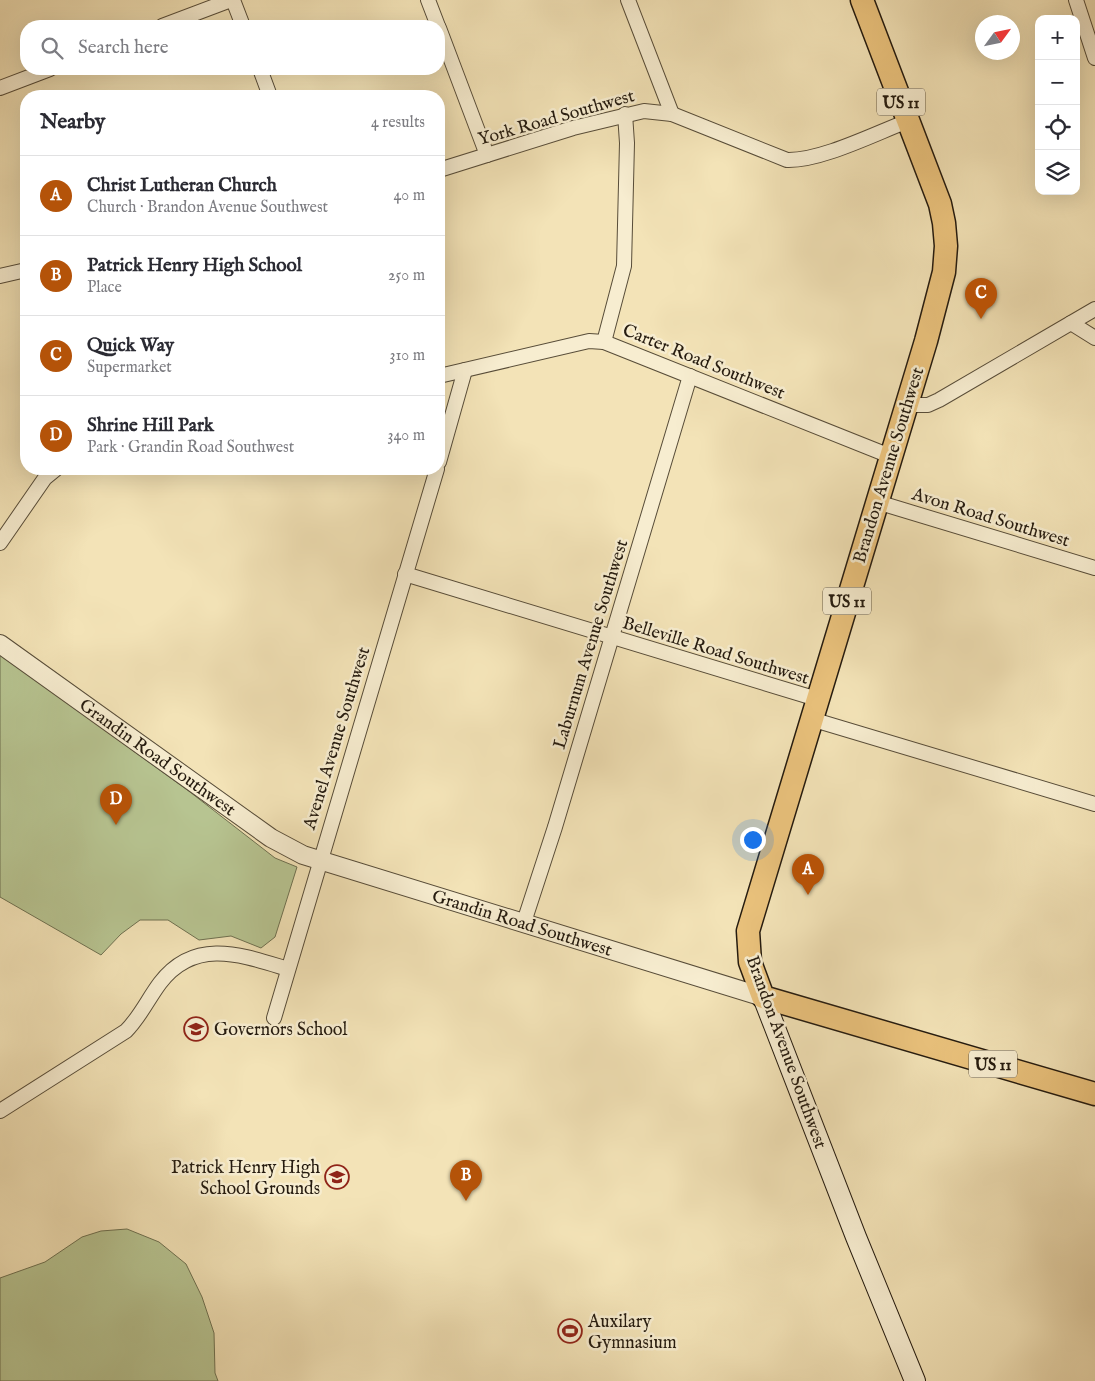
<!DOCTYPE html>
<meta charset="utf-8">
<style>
:root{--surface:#fff;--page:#f2f2f3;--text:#2b2b33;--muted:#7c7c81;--line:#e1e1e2;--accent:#b45309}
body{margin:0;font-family:"IM FELL English",serif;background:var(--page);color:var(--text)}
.controls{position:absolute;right:15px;top:15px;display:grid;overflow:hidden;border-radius:10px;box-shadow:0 5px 20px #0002}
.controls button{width:45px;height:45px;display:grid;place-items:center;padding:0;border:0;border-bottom:1px solid var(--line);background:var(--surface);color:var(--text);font:25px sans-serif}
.compass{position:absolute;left:975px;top:15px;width:45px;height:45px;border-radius:50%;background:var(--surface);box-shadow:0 5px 20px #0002;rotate:57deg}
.you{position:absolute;left:752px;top:839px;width:18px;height:18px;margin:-12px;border:4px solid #fff;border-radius:50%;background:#1a73e8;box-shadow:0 0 0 8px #1a73e833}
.badge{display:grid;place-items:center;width:32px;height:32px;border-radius:50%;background:var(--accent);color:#fff;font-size:16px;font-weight:700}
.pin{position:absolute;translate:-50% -41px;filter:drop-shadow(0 1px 2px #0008)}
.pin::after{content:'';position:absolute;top:26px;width:18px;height:15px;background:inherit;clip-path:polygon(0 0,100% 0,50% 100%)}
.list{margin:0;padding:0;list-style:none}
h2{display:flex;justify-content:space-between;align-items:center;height:65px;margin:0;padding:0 20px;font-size:21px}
h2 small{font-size:16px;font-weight:400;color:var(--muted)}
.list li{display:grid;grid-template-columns:32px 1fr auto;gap:15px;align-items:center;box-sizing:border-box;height:80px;padding:0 20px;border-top:1px solid var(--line)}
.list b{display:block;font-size:19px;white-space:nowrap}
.list p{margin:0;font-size:16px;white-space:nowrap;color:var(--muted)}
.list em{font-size:16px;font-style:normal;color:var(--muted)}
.icon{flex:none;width:28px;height:28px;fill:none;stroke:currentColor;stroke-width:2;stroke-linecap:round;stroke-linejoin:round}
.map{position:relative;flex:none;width:1095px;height:1381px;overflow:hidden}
.search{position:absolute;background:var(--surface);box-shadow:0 5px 20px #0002;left:20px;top:20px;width:425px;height:55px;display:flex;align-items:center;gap:12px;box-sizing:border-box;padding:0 18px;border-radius:20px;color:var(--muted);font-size:19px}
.panel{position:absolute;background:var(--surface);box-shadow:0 5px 20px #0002;left:20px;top:90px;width:425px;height:385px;border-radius:20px}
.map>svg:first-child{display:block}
.green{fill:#b7c491;stroke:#6e7050}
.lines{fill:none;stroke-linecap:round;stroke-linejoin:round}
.minor-casing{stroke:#584d39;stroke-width:16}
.tertiary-casing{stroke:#584d39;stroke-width:20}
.secondary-casing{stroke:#251b0f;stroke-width:22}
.primary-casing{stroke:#251b0f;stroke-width:25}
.minor{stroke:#f7edd0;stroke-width:14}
.tertiary{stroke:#f7edd0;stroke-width:18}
.secondary{stroke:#f7edd0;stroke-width:20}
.primary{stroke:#eac27c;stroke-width:22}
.labels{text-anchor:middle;stroke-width:5;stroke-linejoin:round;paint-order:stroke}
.shield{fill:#f7edd0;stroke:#645a49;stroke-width:1}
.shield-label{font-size:16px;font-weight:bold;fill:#251b0f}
.street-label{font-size:18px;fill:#251b0f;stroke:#f7edd0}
.poi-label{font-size:18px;fill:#251b0f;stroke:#f7edd0;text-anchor:start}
</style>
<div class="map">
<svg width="1095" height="1381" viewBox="0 0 1095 1381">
<rect width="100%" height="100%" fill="#f3e3b7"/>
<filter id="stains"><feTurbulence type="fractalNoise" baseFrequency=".004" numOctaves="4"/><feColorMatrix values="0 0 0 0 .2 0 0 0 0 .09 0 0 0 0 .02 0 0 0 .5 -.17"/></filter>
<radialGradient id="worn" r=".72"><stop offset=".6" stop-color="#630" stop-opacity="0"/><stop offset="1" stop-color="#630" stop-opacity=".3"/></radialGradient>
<g class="green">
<polygon points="0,654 190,792 275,858 297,867 275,937 261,948 231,936 199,940 168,920 140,920 121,934 101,955 0,897"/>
<polygon points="127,1229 159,1242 186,1264 202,1297 214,1333 215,1373 218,1381 0,1381 0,1278 45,1262 82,1237 101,1231"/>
</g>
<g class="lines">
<g class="minor-casing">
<g id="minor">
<polyline points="233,0 243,26"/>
<polyline points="428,0 438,26"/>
<polyline points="628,0 672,114"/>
<polyline points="1076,0 1095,58"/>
<polyline points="162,26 231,0"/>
<polyline points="439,28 487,155"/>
<polyline points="260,69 270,96"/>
<polyline points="0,88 50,69"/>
<path d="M 439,170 L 573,128 L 644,111 L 672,114 L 787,160 C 821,161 876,133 908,121"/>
<polyline points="0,276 26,270"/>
<polyline points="1071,323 1095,338"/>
<polyline points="604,342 624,266 627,143 625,114"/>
<polyline points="439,376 589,341 604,342 890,456"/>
<polyline points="906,405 928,405 939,400 1095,309"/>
<polyline points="439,462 465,370"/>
<polyline points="877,502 1095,568"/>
<polyline points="0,543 45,478 56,469"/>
<polyline points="405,574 817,699"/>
<polyline points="811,719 1095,804"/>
<polyline points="524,922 555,827 690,376"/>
<polyline points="274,1018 437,469"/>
<path d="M 0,1111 L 126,1031 C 140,1017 148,999 160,983 C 195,937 242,955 288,969"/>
</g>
</g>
<g class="tertiary-casing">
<g id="tertiary">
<path id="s1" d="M 0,644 L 271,838 L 303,855 L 763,997"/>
</g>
</g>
<g class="secondary-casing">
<polyline id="secondary" points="763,997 856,1237 915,1381"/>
</g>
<g class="primary-casing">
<polyline id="primary" points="862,0 940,204 944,223 946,246 944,272 926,341 748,931 750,962 763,997 1095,1094"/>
</g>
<use href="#minor" class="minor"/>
<use href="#tertiary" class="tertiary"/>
<use href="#secondary" class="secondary"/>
<use href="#primary" class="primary"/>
</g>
<defs>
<g id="school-ring" transform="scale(1.25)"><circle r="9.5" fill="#f7edd0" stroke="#8f2418" stroke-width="1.5"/><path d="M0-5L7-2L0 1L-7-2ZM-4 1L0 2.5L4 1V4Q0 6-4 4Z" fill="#8f2418"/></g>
<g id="stadium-ring" transform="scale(1.25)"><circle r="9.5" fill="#f7edd0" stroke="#8f2418" stroke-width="1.5"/><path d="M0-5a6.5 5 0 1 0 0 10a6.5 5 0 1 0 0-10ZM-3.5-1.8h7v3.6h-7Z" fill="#8f2418"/></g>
</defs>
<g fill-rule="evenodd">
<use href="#school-ring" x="196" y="1029"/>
<use href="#school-ring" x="337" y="1177"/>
<use href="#stadium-ring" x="570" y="1331"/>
</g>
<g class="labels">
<g class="shield">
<rect x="877" y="88.5" width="48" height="27" rx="4"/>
<rect x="823" y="587.5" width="48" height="27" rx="4"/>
<rect x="969" y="1050.5" width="48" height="27" rx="4"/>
</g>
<g class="shield-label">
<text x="901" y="108">US 11</text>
<text x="847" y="607">US 11</text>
<text x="993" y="1070">US 11</text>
</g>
<g class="street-label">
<text transform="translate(556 117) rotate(-16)" y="6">York Road Southwest</text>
<text transform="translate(704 361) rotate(22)" y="6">Carter Road Southwest</text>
<text transform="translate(888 465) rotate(-73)" y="6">Brandon Avenue Southwest</text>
<text transform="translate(991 517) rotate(17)" y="6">Avon Road Southwest</text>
<text transform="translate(590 644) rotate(-73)" y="6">Laburnum Avenue Southwest</text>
<text transform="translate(716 650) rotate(17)" y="6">Belleville Road Southwest</text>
<text transform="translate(336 738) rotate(-73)" y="6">Avenel Avenue Southwest</text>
<text dy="6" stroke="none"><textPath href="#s1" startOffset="194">Grandin Road Southwest</textPath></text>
<text dy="6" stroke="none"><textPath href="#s1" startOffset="599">Grandin Road Southwest</textPath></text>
<text transform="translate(787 1052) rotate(70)" y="6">Brandon Avenue Southwest</text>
</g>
<g class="poi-label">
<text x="214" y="1035">Governors School</text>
<text x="320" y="1173" text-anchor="end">Patrick Henry High<tspan x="320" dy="21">School Grounds</tspan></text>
<text x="588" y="1327">Auxilary<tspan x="588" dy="21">Gymnasium</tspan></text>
</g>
</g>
<rect width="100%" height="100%" filter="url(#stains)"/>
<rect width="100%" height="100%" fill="url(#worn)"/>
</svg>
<div class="controls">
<button>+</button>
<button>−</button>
<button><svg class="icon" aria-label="locate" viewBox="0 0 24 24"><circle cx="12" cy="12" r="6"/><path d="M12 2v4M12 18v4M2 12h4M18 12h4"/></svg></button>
<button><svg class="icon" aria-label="layers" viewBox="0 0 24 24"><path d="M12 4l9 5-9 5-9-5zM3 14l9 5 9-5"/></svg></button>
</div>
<svg class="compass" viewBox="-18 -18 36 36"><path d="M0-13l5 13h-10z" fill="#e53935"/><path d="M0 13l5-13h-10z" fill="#7c7c81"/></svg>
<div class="you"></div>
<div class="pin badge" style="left:808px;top:895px">A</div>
<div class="pin badge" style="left:466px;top:1201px">B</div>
<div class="pin badge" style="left:981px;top:319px">C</div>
<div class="pin badge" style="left:116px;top:825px">D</div>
<div class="search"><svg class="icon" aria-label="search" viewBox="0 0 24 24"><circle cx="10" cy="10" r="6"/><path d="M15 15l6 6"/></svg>Search here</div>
<section class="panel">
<h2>Nearby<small>4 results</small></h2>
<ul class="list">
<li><span class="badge">A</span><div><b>Christ Lutheran Church</b><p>Church · Brandon Avenue Southwest</p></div><em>40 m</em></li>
<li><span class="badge">B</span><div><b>Patrick Henry High School</b><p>Place</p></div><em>250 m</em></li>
<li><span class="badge">C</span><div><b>Quick Way</b><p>Supermarket</p></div><em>310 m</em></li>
<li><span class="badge">D</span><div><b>Shrine Hill Park</b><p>Park · Grandin Road Southwest</p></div><em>340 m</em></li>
</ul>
</section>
</div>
